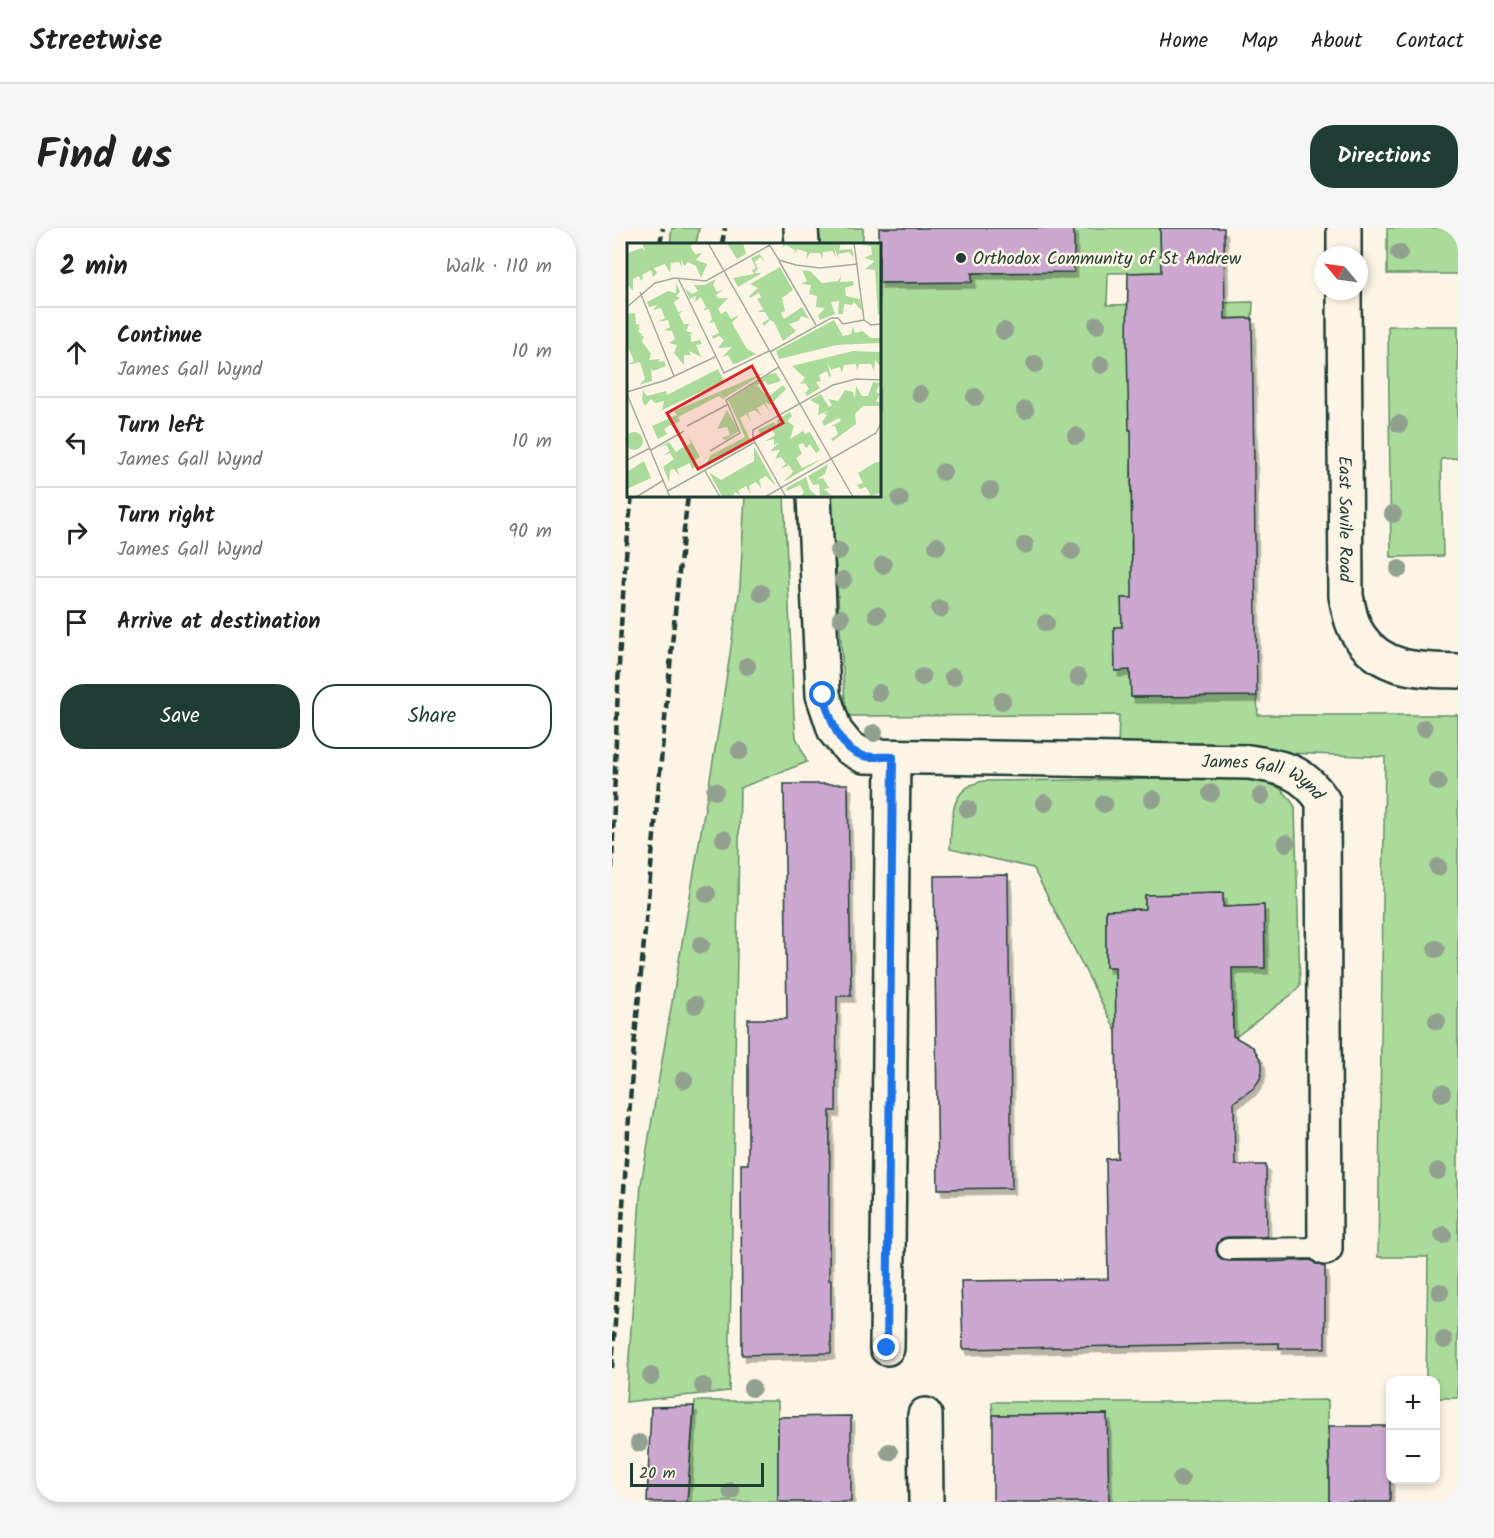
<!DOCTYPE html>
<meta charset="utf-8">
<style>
:root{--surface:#fff;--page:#f6f6f6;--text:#222;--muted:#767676;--line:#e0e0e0;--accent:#1f3d34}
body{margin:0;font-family:Kalam,sans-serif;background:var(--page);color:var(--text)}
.controls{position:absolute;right:18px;bottom:18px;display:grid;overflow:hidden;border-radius:12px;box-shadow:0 3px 9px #0003}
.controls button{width:54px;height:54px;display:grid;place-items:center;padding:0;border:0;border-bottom:2px solid var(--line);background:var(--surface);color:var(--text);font:30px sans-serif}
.compass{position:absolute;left:702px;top:18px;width:54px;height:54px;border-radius:50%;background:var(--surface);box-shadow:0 3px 9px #0003;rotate:299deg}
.scale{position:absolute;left:18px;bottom:15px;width:134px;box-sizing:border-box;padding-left:6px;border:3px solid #1f3d34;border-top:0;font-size:16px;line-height:21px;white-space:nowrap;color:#1f3d34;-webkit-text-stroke:4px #fcf5e5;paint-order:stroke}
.stop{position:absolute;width:18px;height:18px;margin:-14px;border:4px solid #1a73e8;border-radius:50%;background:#fff}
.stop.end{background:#1a73e8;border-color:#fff;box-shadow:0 2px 6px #0008}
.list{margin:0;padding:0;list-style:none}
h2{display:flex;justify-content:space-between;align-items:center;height:78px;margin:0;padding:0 24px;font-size:26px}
h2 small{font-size:20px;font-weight:400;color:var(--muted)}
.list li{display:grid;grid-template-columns:39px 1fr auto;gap:18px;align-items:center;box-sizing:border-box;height:90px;padding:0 24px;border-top:2px solid var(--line)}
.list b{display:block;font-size:22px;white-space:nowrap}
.list p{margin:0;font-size:20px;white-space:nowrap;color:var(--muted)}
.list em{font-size:20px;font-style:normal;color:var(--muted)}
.actions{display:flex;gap:12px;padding:18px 24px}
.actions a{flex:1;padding:14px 0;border:2px solid var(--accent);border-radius:24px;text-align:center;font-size:21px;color:var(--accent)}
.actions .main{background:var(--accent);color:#fff}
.icon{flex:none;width:33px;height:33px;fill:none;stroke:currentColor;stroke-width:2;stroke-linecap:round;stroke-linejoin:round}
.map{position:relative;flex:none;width:846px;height:1274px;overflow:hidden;border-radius:24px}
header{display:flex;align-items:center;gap:36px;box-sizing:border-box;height:84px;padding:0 30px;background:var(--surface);border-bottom:2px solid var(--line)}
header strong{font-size:28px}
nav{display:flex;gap:33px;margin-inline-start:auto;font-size:21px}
.intro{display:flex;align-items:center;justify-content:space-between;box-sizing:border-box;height:144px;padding:0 36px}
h1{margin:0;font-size:42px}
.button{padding:15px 27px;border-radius:24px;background:var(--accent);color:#fff;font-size:21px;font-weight:700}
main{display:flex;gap:36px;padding:0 36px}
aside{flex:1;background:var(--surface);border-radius:24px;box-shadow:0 3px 9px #0003}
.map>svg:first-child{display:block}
.green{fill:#abdb9b;stroke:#658c68;stroke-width:1.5}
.building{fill:#cca8d1;stroke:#1f3d34;stroke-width:1.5;filter:url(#shadow)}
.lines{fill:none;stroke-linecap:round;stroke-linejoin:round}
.service-casing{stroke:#1f3d34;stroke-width:24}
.minor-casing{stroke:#1f3d34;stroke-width:38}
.service{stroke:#fcf5e5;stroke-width:20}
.minor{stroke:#fcf5e5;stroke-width:33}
.rail{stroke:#1f3d34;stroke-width:4.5;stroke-dasharray:9 4.5;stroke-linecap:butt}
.tree{fill:#92a18f}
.route{stroke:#1a73e8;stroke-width:8}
.poi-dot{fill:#1f3d34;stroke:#fcf5e5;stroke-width:2}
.labels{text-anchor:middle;stroke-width:5;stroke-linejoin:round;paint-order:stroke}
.poi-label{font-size:18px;fill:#1f3d34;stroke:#fcf5e5;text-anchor:start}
.street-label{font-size:18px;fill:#1f3d34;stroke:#fcf5e5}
.inset-road{fill:none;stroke:#a4ab9e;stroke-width:1.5}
.view{fill:#d62828;fill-opacity:0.15;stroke:#d62828;stroke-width:3}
.inset-edge{fill:none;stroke:#1f3d34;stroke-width:3}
</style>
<header>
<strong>Streetwise</strong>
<nav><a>Home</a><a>Map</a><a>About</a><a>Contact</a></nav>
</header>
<div class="intro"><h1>Find us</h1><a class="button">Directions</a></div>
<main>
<aside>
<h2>2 min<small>Walk · 110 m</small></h2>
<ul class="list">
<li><svg class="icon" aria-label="ahead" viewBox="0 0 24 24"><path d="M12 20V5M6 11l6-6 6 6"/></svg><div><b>Continue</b><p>James Gall Wynd</p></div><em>10 m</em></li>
<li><svg class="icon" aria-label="left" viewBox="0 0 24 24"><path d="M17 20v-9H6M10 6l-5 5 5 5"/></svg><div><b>Turn left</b><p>James Gall Wynd</p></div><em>10 m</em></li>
<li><svg class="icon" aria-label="right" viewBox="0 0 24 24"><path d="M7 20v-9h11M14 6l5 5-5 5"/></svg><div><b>Turn right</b><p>James Gall Wynd</p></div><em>90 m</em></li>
<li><svg class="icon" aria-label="arrive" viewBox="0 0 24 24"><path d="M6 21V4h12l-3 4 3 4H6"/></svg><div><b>Arrive at destination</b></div></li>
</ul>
<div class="actions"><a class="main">Save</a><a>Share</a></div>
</aside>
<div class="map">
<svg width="846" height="1274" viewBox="0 0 846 1274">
<defs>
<filter id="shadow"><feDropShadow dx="3.5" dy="6" stdDeviation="0" flood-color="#0004"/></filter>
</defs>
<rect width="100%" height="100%" fill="#fcf5e5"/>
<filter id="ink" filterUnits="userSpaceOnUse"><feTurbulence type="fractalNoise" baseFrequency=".0167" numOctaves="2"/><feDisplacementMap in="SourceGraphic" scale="12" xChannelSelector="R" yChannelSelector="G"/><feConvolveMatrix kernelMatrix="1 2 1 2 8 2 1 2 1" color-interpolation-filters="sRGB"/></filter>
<g filter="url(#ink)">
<g class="green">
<polygon points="60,0 87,0 84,16 58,16"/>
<polygon points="202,0 251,0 251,16 203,16"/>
<polygon points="462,0 548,0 549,31 558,44 496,45 495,77 641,74 640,90 516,92 641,201 642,234 519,235 519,268 540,268 519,314 520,342 557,342 643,368 510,370 510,399 502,400 503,443 518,442 519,469 645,468 646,487 846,487 846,1170 824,1170 824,1152 814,1152 816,1029 766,1029 773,529 506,518 507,487 234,488 219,267 267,267 267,55 360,54 360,45 430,44"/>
<rect x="775" y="0" width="71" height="46"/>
<polygon points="776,98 846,98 846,230 829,231 831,328 779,329"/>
<polygon points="133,267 172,267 182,489 184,509 195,534 128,560 117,1163 14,1174 29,956 108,492 128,359"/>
<path d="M 641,550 C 662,554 672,560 683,579 L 688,757 L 683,764 L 621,811 L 620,740 L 653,739 L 652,678 L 611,679 L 611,665 L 533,667 L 533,681 L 494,682 L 494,739 L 522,739 L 524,803 L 504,803 L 421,640 L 338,621 C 340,592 336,559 372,553 Z"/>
<polygon points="716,1172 717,1274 505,1274 504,1273 475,1273 495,1186 381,1187 380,1174 586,1174"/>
<polygon points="83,1173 166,1173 166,1274 75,1274"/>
</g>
<g class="building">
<polygon points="267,0 462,0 462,44 360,45 360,54 267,55"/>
<polygon points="548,0 612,0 613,91 640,90 645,468 519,469 518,442 503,443 502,399 510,399 509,370 520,370 519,202 517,202 515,118 516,45 549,44"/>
<polygon points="172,556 236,556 239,768 225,768 224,883 218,883 217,1052 219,1052 219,1125 130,1127 129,936 136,936 136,791 175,791"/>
<polygon points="396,647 400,960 326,961 322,648"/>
<polygon points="611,665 611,679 652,677 653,740 620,740 621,808 641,819 650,834 650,843 648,851 642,860 622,874 623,937 654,937 655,1009 615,1009 609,1011 606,1015 604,1022 606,1028 611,1032 616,1033 656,1033 656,1034 700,1032 704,1036 713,1039 713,1120 667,1120 667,1115 351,1121 349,1053 496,1051 494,931 506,930 503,739 494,739 494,682 533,681 533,667"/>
<polygon points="82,1178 75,1274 35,1274 39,1179"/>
<polygon points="495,1186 497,1274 381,1274 381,1187"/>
<polygon points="239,1188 239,1274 166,1274 166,1189"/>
<rect x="717" y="1198" width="61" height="76"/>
</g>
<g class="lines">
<g class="service-casing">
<polyline id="service" points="616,1021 713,1020"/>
</g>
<g class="minor-casing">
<g id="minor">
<polyline points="189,0 190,16"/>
<polyline points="732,0 732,27"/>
<path id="s1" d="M 732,63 L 734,368 C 737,382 739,397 748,409 C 771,443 809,442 846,443"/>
<path id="s2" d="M 202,267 L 211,467 L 223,503 L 236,519 L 252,528 L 637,534 C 671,539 691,543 711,573 L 713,1020"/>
<polyline points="275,1120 281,529"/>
<polyline points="313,1187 314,1274"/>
</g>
</g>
<use href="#service" class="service"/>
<use href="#minor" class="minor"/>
<g class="rail">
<polyline points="48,16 51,0"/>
<polyline points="110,16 113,0"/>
<path d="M 0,641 C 4,516 6,391 20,267"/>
<polyline points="0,1140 21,830 66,353 76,267"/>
</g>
</g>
<g class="tree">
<circle cx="787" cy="25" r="9"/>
<circle cx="485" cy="97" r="9"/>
<circle cx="392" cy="103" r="9"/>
<circle cx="423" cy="136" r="9"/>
<circle cx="489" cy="137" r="9"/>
<circle cx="308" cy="166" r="9"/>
<circle cx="363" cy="169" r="9"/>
<circle cx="413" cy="182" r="9"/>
<circle cx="787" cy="196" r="9"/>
<circle cx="464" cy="208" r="9"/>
<circle cx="331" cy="244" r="9"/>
<circle cx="378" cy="262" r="9"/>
<circle cx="288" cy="271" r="9"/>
<circle cx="781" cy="286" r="9"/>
<circle cx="413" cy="317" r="9"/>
<circle cx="325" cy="318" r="9"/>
<circle cx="227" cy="323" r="9"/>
<circle cx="460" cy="323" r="9"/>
<circle cx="271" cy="337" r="9"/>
<circle cx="787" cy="341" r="9"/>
<circle cx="231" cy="352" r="9"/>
<circle cx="149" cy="365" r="9"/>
<circle cx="328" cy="381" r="9"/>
<circle cx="265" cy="387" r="9"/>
<circle cx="229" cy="390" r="9"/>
<circle cx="434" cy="395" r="9"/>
<circle cx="135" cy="438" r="9"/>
<circle cx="310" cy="449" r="9"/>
<circle cx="341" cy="449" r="9"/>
<circle cx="466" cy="449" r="9"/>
<circle cx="267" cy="465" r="9"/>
<circle cx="390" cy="473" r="9"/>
<circle cx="812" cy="500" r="9"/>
<circle cx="262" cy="505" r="9"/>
<circle cx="128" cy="523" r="9"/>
<circle cx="826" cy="554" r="9"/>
<circle cx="103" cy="563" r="9"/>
<circle cx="599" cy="565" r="9"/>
<circle cx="649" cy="568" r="9"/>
<circle cx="541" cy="571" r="9"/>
<circle cx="433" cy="575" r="9"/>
<circle cx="492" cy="576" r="9"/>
<circle cx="356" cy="581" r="9"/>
<circle cx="112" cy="611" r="9"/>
<circle cx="674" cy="615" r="9"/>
<circle cx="826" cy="639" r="9"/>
<circle cx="95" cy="666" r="9"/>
<circle cx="89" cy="717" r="9"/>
<circle cx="824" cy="721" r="9"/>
<circle cx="83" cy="777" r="9"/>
<circle cx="825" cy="793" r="9"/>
<circle cx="72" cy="852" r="9"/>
<circle cx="830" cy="865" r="9"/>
<circle cx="826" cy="943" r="9"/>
<circle cx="831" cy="1007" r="9"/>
<circle cx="828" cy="1064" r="9"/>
<circle cx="832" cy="1112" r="9"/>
<circle cx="39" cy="1148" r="9"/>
<circle cx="91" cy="1158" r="9"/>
<circle cx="140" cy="1160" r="9"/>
<circle cx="27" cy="1215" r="9"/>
<circle cx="277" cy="1224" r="9"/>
<circle cx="569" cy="1251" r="9"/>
<circle cx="119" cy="1263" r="9"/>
</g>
</g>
<g class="lines" filter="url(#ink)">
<path class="route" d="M 211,467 C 219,490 225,521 252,528 C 261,530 272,528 281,529 L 275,1120"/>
</g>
<circle class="poi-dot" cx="349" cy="30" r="6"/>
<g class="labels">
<g class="poi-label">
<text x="361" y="36">Orthodox Community of St Andrew</text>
</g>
<g class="street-label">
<text dy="6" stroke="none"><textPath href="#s1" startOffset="228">East Savile Road</textPath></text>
<text dy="6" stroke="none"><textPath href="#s2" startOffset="680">James Gall Wynd</textPath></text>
</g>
</g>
<g transform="translate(15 15)">
<rect width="254" height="254" fill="#fcf5e5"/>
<path d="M 15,0 L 69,0 L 63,3 L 68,11 L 75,10 L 69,17 L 80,21 L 74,35 L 69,23 L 61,19 L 57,23 L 54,16 L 55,25 L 52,19 L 44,20 L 43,30 L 38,21 L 27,25 L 30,30 L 26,34 L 24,27 L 15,32 L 16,35 L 14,38 L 12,33 L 6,36 L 6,48 L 0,41 L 0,10 L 15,5 L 18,8 ZM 100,0 L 116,0 L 119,11 L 110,16 ZM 157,0 L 214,0 L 212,7 L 225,6 L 227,15 L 222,9 L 217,10 L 211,11 L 212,17 L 207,4 L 209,14 L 205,8 L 196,9 L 195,16 L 193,10 L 183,10 L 179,17 L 180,9 L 170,6 L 167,12 L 168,7 L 159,2 L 155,5 ZM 253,0 L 254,71 L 251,72 L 248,27 L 238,26 L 248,18 L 237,15 L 245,11 L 244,3 L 234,2 ZM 133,11 L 138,19 L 133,14 L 128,19 L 131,26 L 127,30 L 135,30 L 111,44 L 106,35 L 127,31 L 125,27 L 129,25 L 124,15 ZM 153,24 L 166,47 L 155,55 L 158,68 L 154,70 L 157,76 L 175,64 L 182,76 L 175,73 L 171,78 L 174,84 L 171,78 L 162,81 L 169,88 L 156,98 L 147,79 L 143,77 L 137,83 L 135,80 L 142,76 L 138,69 L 131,69 L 136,66 L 130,56 L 134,54 L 132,50 L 123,55 L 122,53 L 131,45 L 123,41 ZM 175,27 L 183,28 L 195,40 L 211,38 L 214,33 L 213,39 L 226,38 L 227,42 L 218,45 L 219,53 L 233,56 L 235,68 L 227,59 L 225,62 L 217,61 L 216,71 L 211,71 L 212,58 L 204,59 L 208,71 L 193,77 L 191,73 L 198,65 L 189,64 L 190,53 L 182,51 L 184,42 L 174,41 L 180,38 ZM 89,36 L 86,42 L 90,49 L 97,46 L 89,52 L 91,55 L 101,55 L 91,66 L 94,71 L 99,68 L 104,76 L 112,72 L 105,80 L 120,106 L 129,111 L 111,120 L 106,121 L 101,112 L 95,114 L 105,104 L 91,105 L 97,97 L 92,93 L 86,96 L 85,93 L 92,90 L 87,79 L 82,80 L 85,76 L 82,66 L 76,68 L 79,64 L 74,54 L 68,59 L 69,53 L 63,56 L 58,46 L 65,51 L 71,48 L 67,42 L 77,42 ZM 49,40 L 53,49 L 49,53 L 53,55 L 47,59 L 51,69 L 56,68 L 52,71 L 57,81 L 62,81 L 59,88 L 66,90 L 60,93 L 64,92 L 64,99 L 73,97 L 75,101 L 69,102 L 74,114 L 62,108 L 64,112 L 57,112 L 57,122 L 47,110 L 50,102 L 42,100 L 48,96 L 45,88 L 37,87 L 43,84 L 41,77 L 31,79 L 38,75 L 34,65 L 26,67 L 30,62 L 22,64 L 20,59 L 41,48 L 49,50 ZM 8,70 L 9,81 L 13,82 L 10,85 L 13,84 L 11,88 L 16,92 L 13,93 L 17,93 L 15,98 L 24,111 L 22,117 L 33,116 L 31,119 L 37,118 L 39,123 L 26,128 L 24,125 L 25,138 L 12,142 L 18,136 L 13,119 L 0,122 L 7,118 L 0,102 L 0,71 ZM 207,77 L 216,93 L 224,91 L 226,84 L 228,90 L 235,88 L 244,95 L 253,95 L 253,100 L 210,102 L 152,116 L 149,108 ZM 226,108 L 253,109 L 253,123 L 248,117 L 247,128 L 244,121 L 232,121 L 230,128 L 229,121 L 217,122 L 215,130 L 213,124 L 204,127 L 200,119 L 204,133 L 202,134 L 200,128 L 192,132 L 194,138 L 189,139 L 193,145 L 180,153 L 178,150 L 182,146 L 178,140 L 173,141 L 178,135 L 165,123 ZM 91,126 L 97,138 L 35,167 L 37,158 L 28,160 L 24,156 L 18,163 L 15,157 L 16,147 L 20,153 L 39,148 L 40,152 ZM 139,129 L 96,156 L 92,153 L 51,174 L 53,178 L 45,182 L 51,186 L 43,182 L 37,186 L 40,191 L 31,196 L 25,183 L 50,172 L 47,168 ZM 149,130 L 154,138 L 141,142 L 138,138 L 130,142 L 141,154 L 156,142 L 159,146 L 143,162 L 138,159 L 143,169 L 137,161 L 130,165 L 135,173 L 128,167 L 121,170 L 124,179 L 119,171 L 113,175 L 124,198 L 78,223 L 84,212 L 118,194 L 101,157 L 140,132 ZM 246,139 L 253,140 L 249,149 L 253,151 L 249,158 L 253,160 L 253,169 L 252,163 L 236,163 L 228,171 L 229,181 L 206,198 L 204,196 L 211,191 L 208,183 L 204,183 L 214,178 L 212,175 L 197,183 L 195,179 L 200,172 L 197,171 L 201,168 L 191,172 L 192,162 L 183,157 L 194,151 L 202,164 L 205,162 L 201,156 L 211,158 L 218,147 L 226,149 L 228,155 L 229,143 L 235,153 L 241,153 ZM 100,167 L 112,188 L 99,197 L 94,195 L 103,192 L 100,184 L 90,186 ZM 163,169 L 165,173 L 160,178 L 167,183 L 163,196 L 176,188 L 178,191 L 183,189 L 193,207 L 189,210 L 183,201 L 179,205 L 176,200 L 171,202 L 175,211 L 169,215 L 175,225 L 197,215 L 156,239 L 166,229 L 162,222 L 153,226 L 159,221 L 154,214 L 148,216 L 153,207 L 143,208 L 152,200 L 147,202 L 147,196 L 138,198 L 148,192 L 145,186 L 133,191 L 131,187 L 147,179 L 150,184 L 150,177 ZM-2 198a9 9 0 1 1 18 0a9 9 0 1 1-18 0ZM 61,192 L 73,214 L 65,219 L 69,224 L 65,226 L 63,220 L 50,226 L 53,233 L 47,226 L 43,227 L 42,239 L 36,224 L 47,216 L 43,210 L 35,213 L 43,208 L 39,202 L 31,205 L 42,199 L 49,209 L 56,204 L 53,196 L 57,205 L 64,200 ZM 127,204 L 149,243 L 139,233 L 132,237 L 135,246 L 129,239 L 122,243 L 124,252 L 119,243 L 111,248 L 114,253 L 108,249 L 106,253 L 95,253 L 82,229 L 94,237 L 127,218 ZM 17,218 L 24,235 L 0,246 L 0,229 ZM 249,219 L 253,219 L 253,250 L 244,253 L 239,244 L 233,246 L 230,242 L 236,240 L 231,230 ZM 201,221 L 198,231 L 190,236 L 196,235 L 202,245 L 197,246 L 204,252 L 193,253 L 192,241 L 186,242 L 181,233 ZM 179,234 L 183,247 L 190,253 L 174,253 L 177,249 L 173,242 L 160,248 L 159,245 Z" fill="#abdb9b"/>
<path class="inset-road" d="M 81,0 L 226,254M 227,0 L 237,77M 142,1 L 152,17 L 169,22 L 193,25 L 231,21M 152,18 L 189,82M 51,35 L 97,130 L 142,108M 13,49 L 47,133M 0,64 L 28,40 L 48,35 L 79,38 L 143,2M 237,77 L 244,82 L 254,81M 143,109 L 204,75 L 211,75 L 216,81 L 237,77M 0,149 L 39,137 L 88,114M 0,151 L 43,254M 60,183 L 100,162M 24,207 L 57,188M 83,208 L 113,190 L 99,157 L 152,124M 0,217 L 23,205M 78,228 L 93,254M 41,248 L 128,199M 9,254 L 37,237M 138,254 L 249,190 L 254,180M 159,254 L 126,196 L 126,187 L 206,142 L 229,136 L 254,137"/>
<path class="view" d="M 125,123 L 156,180 L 71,226 L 40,170 Z"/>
<rect width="254" height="254" class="inset-edge"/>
</g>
</svg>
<div class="controls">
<button>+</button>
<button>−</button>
</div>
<svg class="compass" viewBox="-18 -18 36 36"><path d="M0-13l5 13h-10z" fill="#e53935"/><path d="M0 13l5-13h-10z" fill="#767676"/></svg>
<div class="scale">20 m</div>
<div class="stop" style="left:211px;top:467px"></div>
<div class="stop end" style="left:275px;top:1120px"></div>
</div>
</main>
